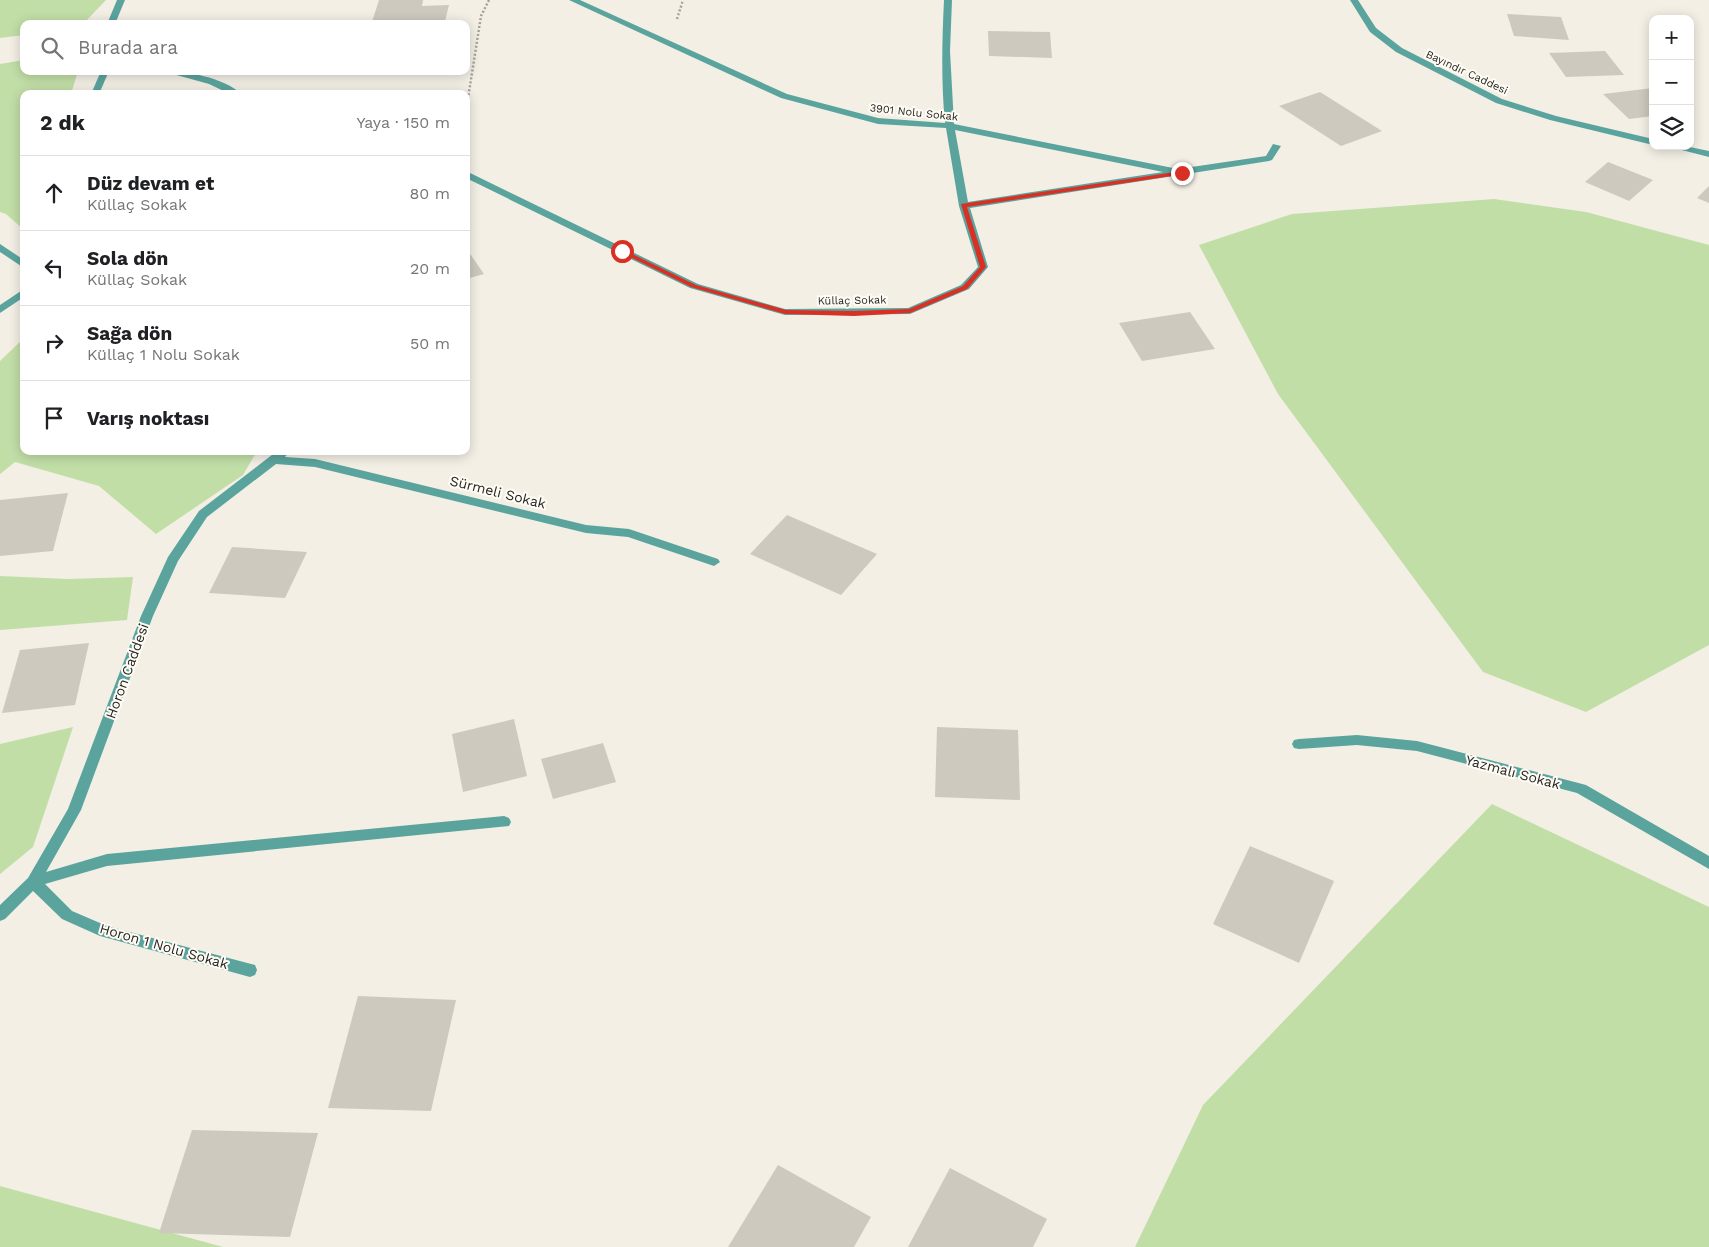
<!DOCTYPE html>
<html lang="tr">
<meta charset="utf-8">
<style>
:root{--surface:#fff;--page:#f6f6f6;--text:#202124;--muted:#757577;--line:#e0e0e0}
body{margin:0;font-family:"Work Sans",sans-serif;background:var(--page);color:var(--text)}
.controls{position:absolute;right:15px;top:15px;display:grid;overflow:hidden;border-radius:10px;box-shadow:0 2px 12px #0003}
.controls button{width:45px;height:45px;display:grid;place-items:center;padding:0;border:0;border-bottom:1px solid var(--line);background:var(--surface);color:var(--text);font:25px sans-serif}
.stop{position:absolute;width:15px;height:15px;margin:-11px;border:4px solid #d93025;border-radius:50%;background:#fff}
.stop.end{background:#d93025;border-color:#fff;box-shadow:0 1px 5px #0008}
.list{margin:0;padding:0;list-style:none}
h2{display:flex;justify-content:space-between;align-items:center;height:65px;margin:0;padding:0 20px;font-size:21px}
h2 small{font-size:16px;font-weight:400;color:var(--muted)}
.list li{display:grid;grid-template-columns:32px 1fr auto;gap:15px;align-items:center;box-sizing:border-box;height:75px;padding:0 20px;border-top:1px solid var(--line)}
.list b{display:block;font-size:19px;white-space:nowrap}
.list p{margin:0;font-size:16px;white-space:nowrap;color:var(--muted)}
.list em{font-size:16px;font-style:normal;color:var(--muted)}
.icon{flex:none;width:28px;height:28px;fill:none;stroke:currentColor;stroke-width:2;stroke-linecap:round;stroke-linejoin:round}
.map{position:relative;flex:none;width:1709px;height:1247px;overflow:hidden}
.search{position:absolute;background:var(--surface);box-shadow:0 2px 12px #0003;left:20px;top:20px;width:450px;height:55px;display:flex;align-items:center;gap:12px;box-sizing:border-box;padding:0 18px;border-radius:10px;color:var(--muted);font-size:19px}
.panel{position:absolute;background:var(--surface);box-shadow:0 2px 12px #0003;left:20px;top:90px;width:450px;height:365px;border-radius:10px}
.map>svg:first-child{display:block}
.green{fill:#c2dea7}
.building{fill:#cdc9bf}
.lines{fill:none;stroke-linecap:round;stroke-linejoin:round}
.path{stroke:#a5a29a;stroke-width:2.5;stroke-dasharray:2 2;stroke-linecap:butt}
.minor{fill:#5ba49e;fill-rule:evenodd}
.route{fill:#d93025}
.labels{text-anchor:middle;stroke-width:4;stroke-linejoin:round;paint-order:stroke}
.far-street-label{font-size:11px;fill:#262521;stroke:#fffcf6}
.street-label{font-size:14px;fill:#262521;stroke:#fffcf6}
</style>
<div class="map">
<svg width="1709" height="1247" viewBox="0 0 1709 1247">
<rect width="100%" height="100%" fill="#f3efe5"/>
<g class="green">
<polygon points="0,0 106,0 83,24 24,24 24,35 0,38"/>
<polygon points="24,60 24,71 78,71 71,94 24,94 24,230 6,214 0,212 0,64"/>
<polygon points="1494,199 1586,212 1709,245 1709,645 1586,712 1483,672 1278,394 1199,245 1292,214"/>
<polygon points="24,338 24,451 257,451 243,475 156,534 99,486 15,462 0,474 0,361"/>
<polygon points="0,576 68,579 133,577 127,620 0,630"/>
<polygon points="73,727 33,847 0,874 0,744"/>
<polygon points="1492,804 1709,907 1709,1247 1135,1247 1203,1105"/>
<polygon points="0,1186 223,1247 0,1247"/>
</g>
<g class="building">
<polygon points="379,0 423,0 422,6 449,5 445,21 372,22"/>
<polygon points="1507,14 1561,17 1569,40 1514,36"/>
<polygon points="988,31 1050,32 1052,58 989,56"/>
<polygon points="1605,51 1624,75 1566,77 1549,53"/>
<polygon points="1653,88 1653,116 1629,119 1603,94"/>
<polygon points="1320,92 1382,131 1341,146 1279,106"/>
<polygon points="1608,162 1653,180 1629,201 1585,182"/>
<polygon points="1709,186 1709,203 1697,198"/>
<polygon points="466,248 484,274 466,279"/>
<polygon points="1190,312 1215,349 1142,361 1119,323"/>
<polygon points="68,493 53,551 0,556 0,500"/>
<polygon points="787,515 877,554 841,595 750,554"/>
<polygon points="232,547 307,552 285,598 209,593"/>
<polygon points="89,643 75,705 2,713 20,650"/>
<polygon points="514,719 527,776 463,792 452,734"/>
<polygon points="937,727 1018,730 1020,800 935,797"/>
<polygon points="603,743 616,782 553,799 541,759"/>
<polygon points="1250,846 1334,881 1299,963 1213,924"/>
<polygon points="358,996 456,1000 431,1111 328,1108"/>
<polygon points="192,1130 318,1133 290,1237 159,1233"/>
<polygon points="778,1165 871,1217 854,1247 728,1247"/>
<polygon points="950,1168 1047,1219 1033,1247 908,1247"/>
</g>
<g class="lines">
<g class="path">
<polyline points="677,19 683,0"/>
<polyline points="466,111 481,16 489,0"/>
</g>
<g class="minor">
<polygon points="117,0 125,0 115,24 107,24"/>
<path d="M 569,0 L 580,0 L 787,94 L 878,118 L 945,123 C 941,82 942,41 944,0 L 952,0 L 950,51 L 954,124 L 1178,169 L 1266,156 L 1273,144 L 1281,146 L 1272,160 L 1269,161 L 970,208 L 988,267 L 969,289 L 910,314 L 785,315 L 690,288 L 466,178 L 466,171 L 698,284 L 785,309 L 908,308 L 961,285 L 978,267 L 959,206 L 946,128 L 878,124 L 781,98 ZM 955,130 L 1163,172 L 968,202 Z"/>
<polygon points="1350,0 1358,0 1376,28 1402,48 1502,99 1556,116 1653,139 1653,145 1550,120 1496,103 1396,52 1370,32"/>
<polygon points="101,71 109,71 99,94 91,94"/>
<path d="M 162,71 C 187,71 222,77 242,94 L 230,94 L 209,84 Z"/>
<polygon points="1666,146 1685,146 1709,151 1709,157"/>
<polygon points="0,244 24,260 24,268 0,252"/>
<polygon points="24,289 24,297 0,313 0,305"/>
<polygon points="277,451 290,451 285,457 315,459 586,525 629,529 718,559 720,562 714,566 628,537 586,533 315,467 276,464 207,517 178,561 153,616 81,810 46,872 107,854 504,816 509,818 511,822 509,826 107,866 45,884 72,911 107,926 255,965 257,970 255,975 250,977 100,936 62,919 33,891 5,919 0,921 0,905 28,878 68,809 141,616 168,557 199,511"/>
<polygon points="1357,735 1417,741 1586,785 1709,856 1709,869 1577,793 1417,751 1357,745 1299,749 1294,748 1292,744 1294,740 1299,739"/>
</g>
</g>
<polygon class="route" points="1182,171 1185,174 967,207 986,267 967,289 910,313 854,316 785,314 691,287 618,251 624,250 696,285 786,310 854,311 909,309 963,286 980,267 961,204"/>
<g class="labels">
<g class="far-street-label">
<text transform="translate(1467 72) rotate(25)" y="4">Bayındır Caddesi</text>
<text transform="translate(914 112) rotate(6)" y="4">3901 Nolu Sokak</text>
<text transform="translate(852 300) rotate(-1)" y="4">Küllaç Sokak</text>
</g>
<g class="street-label">
<text transform="translate(498 492) rotate(14)" y="5">Sürmeli Sokak</text>
<text transform="translate(127 671) rotate(-70)" y="5">Horon Caddesi</text>
<text transform="translate(1513 772) rotate(15)" y="5">Yazmalı Sokak</text>
<text transform="translate(164 946) rotate(16)" y="5">Horon 1 Nolu Sokak</text>
</g>
</g>
</svg>
<div class="controls">
<button>+</button>
<button>−</button>
<button><svg class="icon" aria-label="layers" viewBox="0 0 24 24"><path d="M12 4l9 5-9 5-9-5zM3 14l9 5 9-5"/></svg></button>
</div>
<div class="stop" style="left:622px;top:251px"></div>
<div class="stop end" style="left:1182px;top:173px"></div>
<div class="search"><svg class="icon" aria-label="search" viewBox="0 0 24 24"><circle cx="10" cy="10" r="6"/><path d="M15 15l6 6"/></svg>Burada ara</div>
<section class="panel">
<h2>2 dk<small>Yaya · 150 m</small></h2>
<ul class="list">
<li><svg class="icon" aria-label="ahead" viewBox="0 0 24 24"><path d="M12 20V5M6 11l6-6 6 6"/></svg><div><b>Düz devam et</b><p>Küllaç Sokak</p></div><em>80 m</em></li>
<li><svg class="icon" aria-label="left" viewBox="0 0 24 24"><path d="M17 20v-9H6M10 6l-5 5 5 5"/></svg><div><b>Sola dön</b><p>Küllaç Sokak</p></div><em>20 m</em></li>
<li><svg class="icon" aria-label="right" viewBox="0 0 24 24"><path d="M7 20v-9h11M14 6l5 5-5 5"/></svg><div><b>Sağa dön</b><p>Küllaç 1 Nolu Sokak</p></div><em>50 m</em></li>
<li><svg class="icon" aria-label="arrive" viewBox="0 0 24 24"><path d="M6 21V4h12l-3 4 3 4H6"/></svg><div><b>Varış noktası</b></div></li>
</ul>
</section>
</div>
